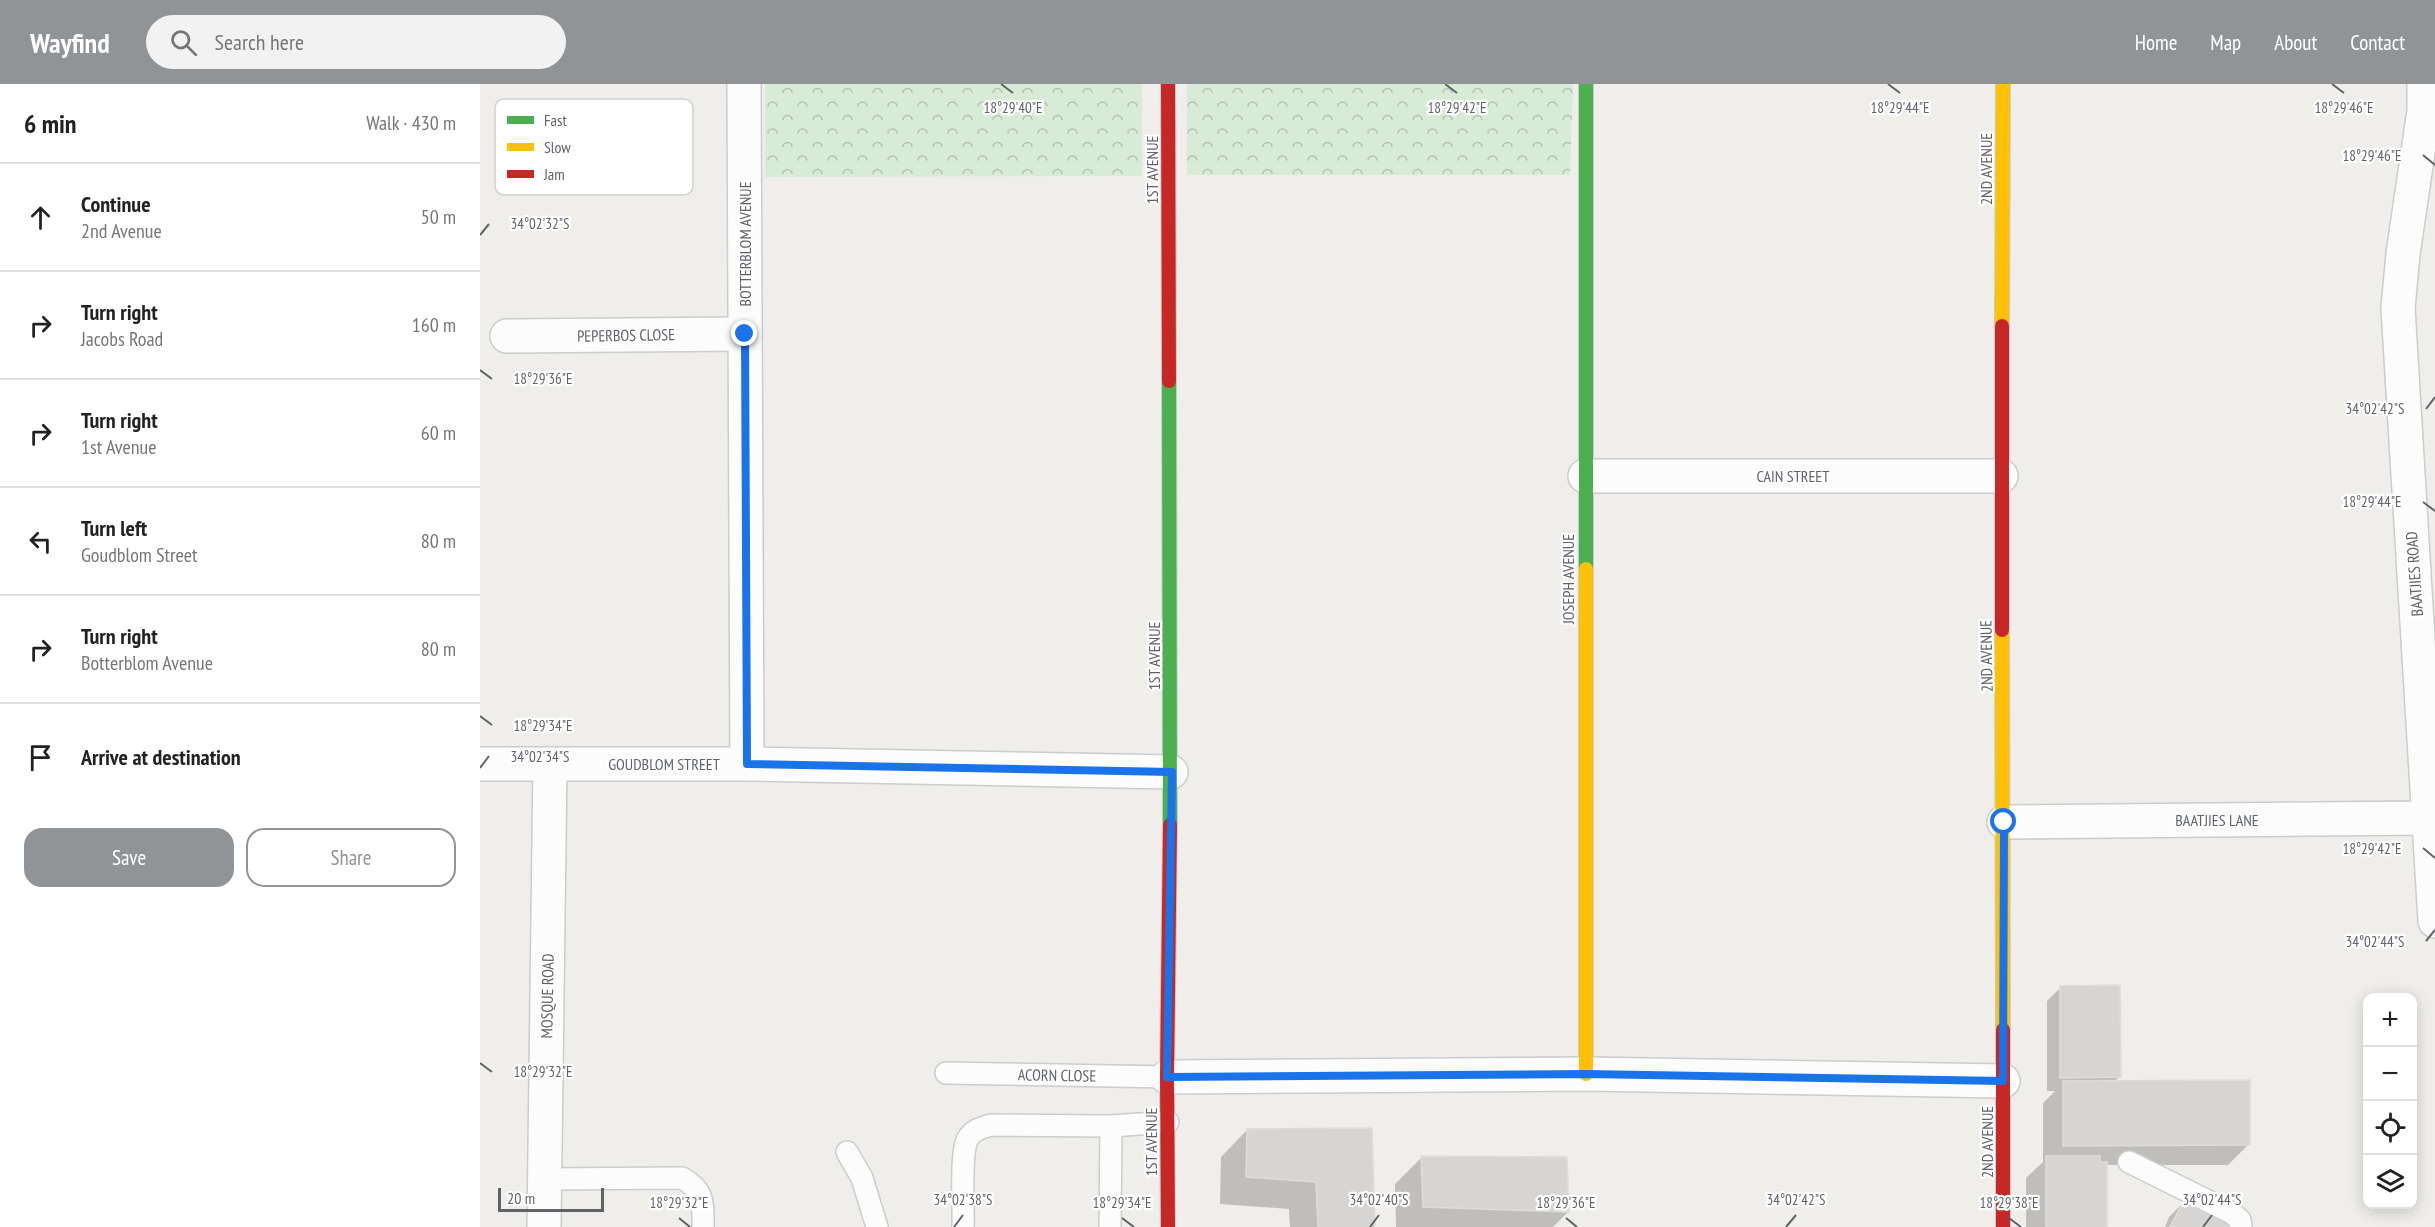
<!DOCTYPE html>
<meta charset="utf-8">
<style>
:root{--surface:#fff;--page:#f2f2f2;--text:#222;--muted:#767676;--line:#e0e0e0;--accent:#919496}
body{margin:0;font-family:"PT Sans Narrow",sans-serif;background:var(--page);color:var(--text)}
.controls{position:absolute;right:18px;bottom:18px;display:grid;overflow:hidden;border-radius:12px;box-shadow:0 3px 15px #0003}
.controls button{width:54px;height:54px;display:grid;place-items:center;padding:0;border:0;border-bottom:2px solid var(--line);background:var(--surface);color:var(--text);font:30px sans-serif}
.scale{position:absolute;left:18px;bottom:15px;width:106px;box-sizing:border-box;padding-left:6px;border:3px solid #5f6368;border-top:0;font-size:16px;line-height:21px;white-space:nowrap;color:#5f6368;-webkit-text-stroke:4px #fff;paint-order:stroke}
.stop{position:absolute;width:18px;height:18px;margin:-14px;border:4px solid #1a73e8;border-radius:50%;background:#fff}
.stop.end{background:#1a73e8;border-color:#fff;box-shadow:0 2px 6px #0008}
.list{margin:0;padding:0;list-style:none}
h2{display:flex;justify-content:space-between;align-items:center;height:78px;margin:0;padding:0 24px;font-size:26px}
h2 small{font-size:20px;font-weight:400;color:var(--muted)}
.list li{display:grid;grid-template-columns:39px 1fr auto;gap:18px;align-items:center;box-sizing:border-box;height:108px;padding:0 24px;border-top:2px solid var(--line)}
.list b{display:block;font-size:22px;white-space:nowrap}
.list p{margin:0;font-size:20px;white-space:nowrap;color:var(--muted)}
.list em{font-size:20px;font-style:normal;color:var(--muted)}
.actions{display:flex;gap:12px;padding:18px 24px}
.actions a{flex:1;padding:14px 0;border:2px solid var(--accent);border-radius:18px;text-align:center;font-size:21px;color:var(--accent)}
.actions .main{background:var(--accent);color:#fff}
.icon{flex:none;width:33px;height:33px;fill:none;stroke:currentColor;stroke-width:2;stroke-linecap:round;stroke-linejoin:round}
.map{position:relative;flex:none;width:1955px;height:1143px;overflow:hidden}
header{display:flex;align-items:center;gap:36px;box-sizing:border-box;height:84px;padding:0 30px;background:var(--accent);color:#fff}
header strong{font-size:28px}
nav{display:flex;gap:33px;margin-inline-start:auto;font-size:21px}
.search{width:420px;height:54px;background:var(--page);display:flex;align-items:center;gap:15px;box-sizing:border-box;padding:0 21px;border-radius:33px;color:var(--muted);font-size:22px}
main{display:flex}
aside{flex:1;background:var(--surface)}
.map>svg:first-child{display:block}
.park{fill:url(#park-crowns)}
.shadow{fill:#0003}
.building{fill:#d6d5d3;stroke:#deddd9;stroke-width:1.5}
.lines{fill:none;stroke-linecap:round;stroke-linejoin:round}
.lane-casing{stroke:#cbcccc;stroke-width:24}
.street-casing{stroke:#cbcccc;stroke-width:36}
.fast-casing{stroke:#cacacb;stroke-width:16}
.slow-casing{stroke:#cacacb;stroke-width:16}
.jam-casing{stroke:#cacacb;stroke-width:16}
.lane{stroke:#fdfcfc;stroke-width:21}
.street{stroke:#fdfcfc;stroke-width:33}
.fast{stroke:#4caf50;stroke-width:14}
.slow{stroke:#ffc107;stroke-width:14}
.jam{stroke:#c62828;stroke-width:14}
.route{stroke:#1a73e8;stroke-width:8}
.ticks{fill:none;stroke:#5f6368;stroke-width:2}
.labels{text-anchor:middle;stroke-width:4.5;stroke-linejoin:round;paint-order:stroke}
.street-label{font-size:16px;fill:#5f6368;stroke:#fff}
.key{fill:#fff;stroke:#cfd0d2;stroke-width:1.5}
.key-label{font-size:16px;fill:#5f6368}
.ticks-label{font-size:15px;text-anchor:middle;fill:#5f6368;stroke:#fff;stroke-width:4.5;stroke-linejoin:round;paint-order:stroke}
</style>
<header>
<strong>Wayfind</strong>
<div class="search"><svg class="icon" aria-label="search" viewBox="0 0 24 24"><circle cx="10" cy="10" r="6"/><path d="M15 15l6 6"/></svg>Search here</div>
<nav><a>Home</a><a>Map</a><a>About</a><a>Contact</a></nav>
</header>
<main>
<aside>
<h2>6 min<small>Walk · 430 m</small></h2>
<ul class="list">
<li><svg class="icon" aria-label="ahead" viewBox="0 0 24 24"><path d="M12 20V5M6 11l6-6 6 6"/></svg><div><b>Continue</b><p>2nd Avenue</p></div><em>50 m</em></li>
<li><svg class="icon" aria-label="right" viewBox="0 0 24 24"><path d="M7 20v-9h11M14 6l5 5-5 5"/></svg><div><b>Turn right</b><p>Jacobs Road</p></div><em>160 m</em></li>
<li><svg class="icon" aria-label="right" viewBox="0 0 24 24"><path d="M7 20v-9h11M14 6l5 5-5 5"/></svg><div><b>Turn right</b><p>1st Avenue</p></div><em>60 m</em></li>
<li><svg class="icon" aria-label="left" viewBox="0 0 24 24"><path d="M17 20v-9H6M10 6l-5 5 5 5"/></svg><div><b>Turn left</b><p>Goudblom Street</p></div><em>80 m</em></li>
<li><svg class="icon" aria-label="right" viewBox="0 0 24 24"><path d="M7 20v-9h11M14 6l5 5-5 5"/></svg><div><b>Turn right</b><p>Botterblom Avenue</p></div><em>80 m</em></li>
<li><svg class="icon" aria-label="arrive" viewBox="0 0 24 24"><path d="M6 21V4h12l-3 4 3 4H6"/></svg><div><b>Arrive at destination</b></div></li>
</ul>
<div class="actions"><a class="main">Save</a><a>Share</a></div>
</aside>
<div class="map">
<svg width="1955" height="1143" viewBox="0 0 1955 1143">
<defs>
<pattern id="park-crowns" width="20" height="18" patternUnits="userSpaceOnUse" patternTransform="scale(1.5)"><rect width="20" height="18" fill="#d8ebd6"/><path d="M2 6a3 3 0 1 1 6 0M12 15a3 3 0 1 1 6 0" fill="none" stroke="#b2c2b1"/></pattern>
</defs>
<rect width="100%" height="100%" fill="#efeeea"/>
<g class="park">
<polygon points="285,0 662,0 662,92 285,93"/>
<polygon points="707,0 1093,0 1090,91 707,91"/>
</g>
<g class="shadow">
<polygon points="1581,903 1639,993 1634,998 1769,1060 1748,1081 1625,1081 1625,1143 1546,1143 1546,1094 1563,1078 1563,1019 1575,1007 1567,1007 1567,917"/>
<polygon points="890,1045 894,1143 810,1143 809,1125 740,1120 741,1073 767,1046"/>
<polygon points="942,1073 1088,1128 1073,1143 916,1143 915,1100"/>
<polygon points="1703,1119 1751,1143 1685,1143 1689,1133"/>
</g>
<g class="building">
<polygon points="1640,901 1641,993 1580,994 1580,902"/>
<polygon points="1770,996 1770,1061 1583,1062 1583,997"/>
<polygon points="892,1044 895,1143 838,1143 836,1098 766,1093 767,1045"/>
<polygon points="941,1072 1087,1073 1089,1128 943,1123"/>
<polygon points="1566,1072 1620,1072 1620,1078 1627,1078 1627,1143 1566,1143"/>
<polygon points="1703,1118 1753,1142 1752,1143 1690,1143"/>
</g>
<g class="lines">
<g class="lane-casing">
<g id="lane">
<polyline points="466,989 687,993"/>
<polyline points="367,1068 382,1094 397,1143"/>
<polyline points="1649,1078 1752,1129 1760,1136 1761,1143"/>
<path d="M 63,1095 L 202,1094 C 225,1107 223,1119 223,1143"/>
<path d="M 483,1143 C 484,1122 480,1073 487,1056 C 492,1046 501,1044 511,1041 L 631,1042 L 688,1038"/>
<polyline points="630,1143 631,1042"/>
</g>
</g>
<g class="street-casing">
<g id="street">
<polyline points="264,0 267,680"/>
<polyline points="1944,0 1944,27 1923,170 1918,224 1955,837"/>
<polyline points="27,252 265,250"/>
<polyline points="1105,392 1521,392"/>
<polyline points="0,680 267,680 691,688"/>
<polyline points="1524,738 1949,734"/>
<polyline points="687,993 1106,990 1523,997"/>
<polyline points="64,1143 70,680"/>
</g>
</g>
<g class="fast-casing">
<g id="fast">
<polyline points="1106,0 1106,485"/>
<polyline points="689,297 690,741"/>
</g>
</g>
<g class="slow-casing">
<g id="slow">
<polyline points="1522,242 1523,0"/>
<polyline points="1106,485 1106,990"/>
<polyline points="1522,546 1523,946"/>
</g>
</g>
<g class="jam-casing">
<g id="jam">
<polyline points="688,0 689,297"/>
<polyline points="1522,546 1522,242"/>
<polyline points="1523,946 1523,1143"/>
<polyline points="688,1143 687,993 690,741"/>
</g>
</g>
<use href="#lane" class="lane"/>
<use href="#street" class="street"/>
<use href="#fast" class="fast"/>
<use href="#slow" class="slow"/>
<use href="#jam" class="jam"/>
</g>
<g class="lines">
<polyline class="route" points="265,250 267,680 692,688 687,993 1106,990 1523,997 1524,738"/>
</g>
<path class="ticks" d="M 521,0 L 533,9M 965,0 L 977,9M 1408,0 L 1420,9M 1852,0 L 1864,9M 1943,71 L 1955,81M 0,151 L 9,140M 0,286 L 12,295M 1946,325 L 1955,313M 1943,418 L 1955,427M 0,632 L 12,641M 0,684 L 9,672M 1943,764 L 1955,774M 1946,857 L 1955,846M 0,979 L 12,988M 199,1134 L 210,1143M 642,1134 L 654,1143M 1086,1134 L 1097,1143M 1529,1134 L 1541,1143M 474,1143 L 483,1131M 890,1143 L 899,1131M 1306,1143 L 1316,1131M 1723,1143 L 1732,1131"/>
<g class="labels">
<g class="street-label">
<text transform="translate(1506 85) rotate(-90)" y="6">2ND AVENUE</text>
<text transform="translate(672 86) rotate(-90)" y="6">1ST AVENUE</text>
<text transform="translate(265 160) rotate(-90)" y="6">BOTTERBLOM AVENUE</text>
<text transform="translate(146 251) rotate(-1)" y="6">PEPERBOS CLOSE</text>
<text x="1313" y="398">CAIN STREET</text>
<text transform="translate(1934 490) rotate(-94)" y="6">BAATJIES ROAD</text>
<text transform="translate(1088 495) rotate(-90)" y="6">JOSEPH AVENUE</text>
<text transform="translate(674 572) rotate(-90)" y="6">1ST AVENUE</text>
<text transform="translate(1506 572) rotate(-91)" y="6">2ND AVENUE</text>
<text x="184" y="686">GOUDBLOM STREET</text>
<text x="1737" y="742">BAATJIES LANE</text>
<text transform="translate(67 912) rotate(-89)" y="6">MOSQUE ROAD</text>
<text transform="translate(577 991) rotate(1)" y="6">ACORN CLOSE</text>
<text transform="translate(671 1058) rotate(-90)" y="6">1ST AVENUE</text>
<text transform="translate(1507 1058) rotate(-90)" y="6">2ND AVENUE</text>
</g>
</g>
<rect x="15" y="15" width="198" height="96" rx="9" class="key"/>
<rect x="27" y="32" width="27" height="8" fill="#4caf50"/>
<rect x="27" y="59" width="27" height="8" fill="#ffc107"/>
<rect x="27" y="86" width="27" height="8" fill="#c62828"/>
<g class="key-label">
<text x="64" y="42">Fast</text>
<text x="64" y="69">Slow</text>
<text x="64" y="96">Jam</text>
</g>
<g class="ticks-label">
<text x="533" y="29">18°29'40"E</text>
<text x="977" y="29">18°29'42"E</text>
<text x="1420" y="29">18°29'44"E</text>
<text x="1864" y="29">18°29'46"E</text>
<text x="1892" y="77">18°29'46"E</text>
<text x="60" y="145">34°02'32"S</text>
<text x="63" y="300">18°29'36"E</text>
<text x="1895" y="330">34°02'42"S</text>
<text x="1892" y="423">18°29'44"E</text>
<text x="63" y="647">18°29'34"E</text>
<text x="60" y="678">34°02'34"S</text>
<text x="1892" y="770">18°29'42"E</text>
<text x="1895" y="863">34°02'44"S</text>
<text x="63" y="993">18°29'32"E</text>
<text x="483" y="1121">34°02'38"S</text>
<text x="899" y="1121">34°02'40"S</text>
<text x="1316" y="1121">34°02'42"S</text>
<text x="1732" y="1121">34°02'44"S</text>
<text x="199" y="1124">18°29'32"E</text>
<text x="642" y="1124">18°29'34"E</text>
<text x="1086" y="1124">18°29'36"E</text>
<text x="1529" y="1124">18°29'38"E</text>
</g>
</svg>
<div class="controls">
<button>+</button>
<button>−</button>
<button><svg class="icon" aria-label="locate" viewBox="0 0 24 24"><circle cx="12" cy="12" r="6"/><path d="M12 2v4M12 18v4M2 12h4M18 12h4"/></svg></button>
<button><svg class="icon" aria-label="layers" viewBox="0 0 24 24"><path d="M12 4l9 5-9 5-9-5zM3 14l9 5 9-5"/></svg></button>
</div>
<div class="scale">20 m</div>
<div class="stop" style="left:1524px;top:738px"></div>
<div class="stop end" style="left:265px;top:250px"></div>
</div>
</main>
